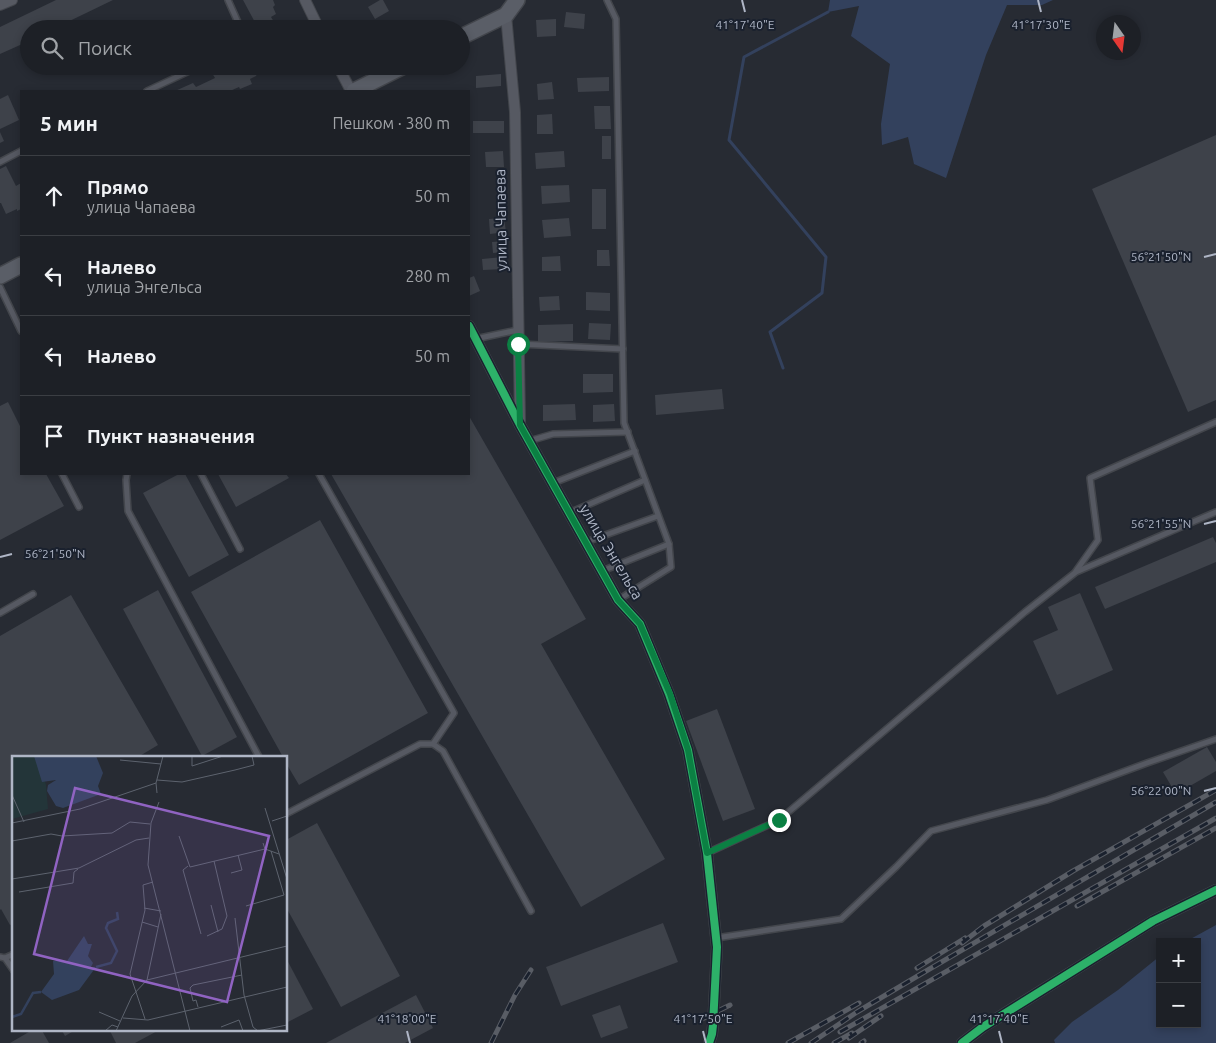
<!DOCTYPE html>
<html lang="ru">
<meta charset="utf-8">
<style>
:root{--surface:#1d2026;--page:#2a2d32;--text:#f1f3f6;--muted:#a0a3a7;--line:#3b3e43}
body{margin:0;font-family:Ubuntu,sans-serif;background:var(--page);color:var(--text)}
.controls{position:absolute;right:15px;bottom:15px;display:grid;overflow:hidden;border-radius:0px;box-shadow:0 2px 8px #0003}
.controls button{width:45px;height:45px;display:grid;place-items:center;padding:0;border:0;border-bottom:1px solid var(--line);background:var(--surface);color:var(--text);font:25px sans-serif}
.compass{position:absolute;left:1096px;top:15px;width:45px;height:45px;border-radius:50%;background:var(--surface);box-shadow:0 2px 8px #0003;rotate:166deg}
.stop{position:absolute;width:15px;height:15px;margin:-11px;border:4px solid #0b8043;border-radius:50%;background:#fff}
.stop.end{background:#0b8043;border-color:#fff;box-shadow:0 1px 5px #0008}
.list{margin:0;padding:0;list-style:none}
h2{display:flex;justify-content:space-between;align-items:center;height:65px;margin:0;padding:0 20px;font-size:21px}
h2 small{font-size:16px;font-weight:400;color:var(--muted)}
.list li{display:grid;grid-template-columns:32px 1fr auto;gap:15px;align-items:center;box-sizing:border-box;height:80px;padding:0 20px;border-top:1px solid var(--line)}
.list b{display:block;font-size:19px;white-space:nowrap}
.list p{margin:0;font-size:16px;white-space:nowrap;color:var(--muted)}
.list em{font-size:16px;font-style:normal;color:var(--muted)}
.icon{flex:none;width:28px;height:28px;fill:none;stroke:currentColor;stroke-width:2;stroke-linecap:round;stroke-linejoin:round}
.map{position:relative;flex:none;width:1216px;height:1043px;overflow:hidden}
.search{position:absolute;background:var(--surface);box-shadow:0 2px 8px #0003;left:20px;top:20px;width:450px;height:55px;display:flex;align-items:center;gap:12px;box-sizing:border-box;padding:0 18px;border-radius:28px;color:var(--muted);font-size:19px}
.panel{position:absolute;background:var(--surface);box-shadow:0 2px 8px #0003;left:20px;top:90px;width:450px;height:385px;border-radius:0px}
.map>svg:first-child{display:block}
.water{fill:#33415d}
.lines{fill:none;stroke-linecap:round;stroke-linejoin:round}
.stream{stroke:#33415d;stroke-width:3}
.building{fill:#3e424a}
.lane-casing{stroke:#43464c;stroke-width:8}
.street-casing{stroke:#43464c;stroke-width:12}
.secondary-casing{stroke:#43464c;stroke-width:18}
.lane{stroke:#565962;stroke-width:5}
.street{stroke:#565962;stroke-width:10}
.secondary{stroke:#5a5e67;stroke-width:15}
.rail-casing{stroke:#595d65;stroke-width:5}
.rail{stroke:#1a212e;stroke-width:3;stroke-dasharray:9;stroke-linecap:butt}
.cycleway-casing{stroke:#1a212e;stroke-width:11}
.cycleway{stroke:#2db169;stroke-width:8}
.route{stroke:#0b8043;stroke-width:6}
.ticks{fill:none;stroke:#afb6c6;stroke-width:2}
.labels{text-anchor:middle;stroke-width:4;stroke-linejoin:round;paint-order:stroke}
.street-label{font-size:15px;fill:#afb6c6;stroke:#1a212e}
.inset-river{fill:none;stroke:#33415d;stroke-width:2.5}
.inset-road{fill:none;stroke:#5d636e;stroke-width:1}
.view{fill:#9063c2;fill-opacity:0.15;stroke:#9063c2;stroke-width:2.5}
.inset-edge{fill:none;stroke:#afb6c6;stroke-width:2.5}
.ticks-label{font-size:12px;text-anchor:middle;fill:#afb6c6;stroke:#1a212e;stroke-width:4;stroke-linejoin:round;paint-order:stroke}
</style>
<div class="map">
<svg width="1216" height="1043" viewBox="0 0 1216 1043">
<rect width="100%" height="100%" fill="#272b33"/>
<g class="water">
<polygon points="830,0 1053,0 1042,5 1007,5 986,55 946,178 914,164 908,137 882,145 881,124 890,64 851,36 859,6 828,12"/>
<polygon points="1216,925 1216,1043 1055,1043 1054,1040 1072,1022 1118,990 1160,956 1160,1024 1197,1024 1197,942 1185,942"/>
</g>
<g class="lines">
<polyline class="stream" points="783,368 770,332 822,293 826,257 729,140 744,57 828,12"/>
</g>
<g class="building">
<polygon points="56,0 113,0 53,29 29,29 29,41 0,54 0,27"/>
<polygon points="243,0 273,0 275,5 273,7 276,14 271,17 274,22 271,29 256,29 257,26"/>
<polygon points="380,0 383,0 389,11 375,19 368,7"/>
<polygon points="566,12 585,14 584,29 564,27"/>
<polygon points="556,19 556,36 537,37 536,20"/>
<polygon points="404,20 409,29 387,29"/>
<polygon points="227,66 233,66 234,70 243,66 266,66 264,72 259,70 256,76 250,79 252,84 240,89 239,87 230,91 175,91 193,83 196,87 215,78 212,73"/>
<polygon points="501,74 501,86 476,88 476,76"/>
<polygon points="609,77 609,91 578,92 577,78"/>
<polygon points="552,82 554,99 538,100 537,84"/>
<polygon points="8,95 19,120 0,129 0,99"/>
<polygon points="594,106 610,106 611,129 595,129"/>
<polygon points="552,114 553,134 537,134 537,115"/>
<rect x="473" y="121" width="31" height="12"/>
<polygon points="0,132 4,141 0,143"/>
<polygon points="1216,135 1216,400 1188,412 1092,189"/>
<rect x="602" y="136" width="9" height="23"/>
<polygon points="503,151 504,167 486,167 485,152"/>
<polygon points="564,151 565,167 536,169 535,153"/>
<polygon points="6,166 16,186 21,183 21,209 17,211 17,209 6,214 1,203 0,203 0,169"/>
<polygon points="569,185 570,202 542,204 541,186"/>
<rect x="592" y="189" width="14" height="40"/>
<polygon points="504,218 506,232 490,234 489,219"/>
<polygon points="569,218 571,236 544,238 542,220"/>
<polygon points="506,241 507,252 493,253 492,242"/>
<polygon points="597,250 609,250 610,266 597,266"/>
<polygon points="560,256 561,271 542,271 542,257"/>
<polygon points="503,257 504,269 483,270 482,259"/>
<polygon points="474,276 480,291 469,296 469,278"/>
<polygon points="586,292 610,293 610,311 586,310"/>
<polygon points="559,296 560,310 540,311 539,297"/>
<polygon points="589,323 611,324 610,340 588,339"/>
<polygon points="573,324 573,341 538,342 538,325"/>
<polygon points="583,374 613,374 613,392 583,393"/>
<polygon points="722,389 724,409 656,415 655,395"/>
<polygon points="8,402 21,428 21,474 46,474 64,506 0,540 0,406"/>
<polygon points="575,404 576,420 543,421 543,405"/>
<polygon points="614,404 615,421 593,422 593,405"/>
<polygon points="469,416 586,619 541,644 665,859 581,907 331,474 469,474"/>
<polygon points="179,474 185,474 229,555 189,577 143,493"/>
<polygon points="218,474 286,474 289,478 236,507"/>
<polygon points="320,520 428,713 299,785 286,763 286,757 283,757 191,592"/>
<polygon points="1213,537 1216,543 1216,562 1105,609 1095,587"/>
<polygon points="158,590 237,737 202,756 123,609"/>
<polygon points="1080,593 1113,670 1057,695 1033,641 1058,630 1048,607"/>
<polygon points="71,595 158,745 138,757 14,757 14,923 10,925 1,909 0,910 0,636"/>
<polygon points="717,709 755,809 723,821 686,721"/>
<polygon points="1207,747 1216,762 1216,771 1176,794 1163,772"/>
<polygon points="317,823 400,976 341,1007 286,907 286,840"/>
<polygon points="663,923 678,962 561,1006 546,967"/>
<polygon points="286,958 313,1009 286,1023"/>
<polygon points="416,995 433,1028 405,1043 326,1043"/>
<polygon points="620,1005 628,1028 601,1038 592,1015"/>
<polygon points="34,1029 41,1029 49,1043 10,1043"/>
<polygon points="61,1029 77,1029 65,1036"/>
<polygon points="109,1029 161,1029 135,1043 116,1043"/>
</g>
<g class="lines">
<g class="lane-casing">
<g id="lane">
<polyline points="228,0 241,29"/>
<polyline points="607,0 616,19 624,423 669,544 671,567 618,600"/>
<polyline points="147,91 200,66"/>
<polyline points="0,162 21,151"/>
<polyline points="0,287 21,331"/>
<polyline points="475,339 518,330"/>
<polyline points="519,344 623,349"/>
<polyline points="529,441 553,434 628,432"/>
<polyline points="62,474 79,507"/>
<polyline points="127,474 126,480 128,511 259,757"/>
<polyline points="201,474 240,549"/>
<polyline points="319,474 454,713 433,744"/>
<polyline points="553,483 635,451"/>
<polyline points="569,513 645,480"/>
<polyline points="586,542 658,516"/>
<polyline points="602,571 669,544"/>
<polyline points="1076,571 1098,540 1090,478 1216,422"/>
<polyline points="0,613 33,594"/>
<polyline points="286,814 420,744 433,744 443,751 531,911"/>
<polyline points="707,853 779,820 1025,612 1076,572 1216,512"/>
<polyline points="716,938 841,919 896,867 931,831 1047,800 1147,763 1216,739"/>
<polyline points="0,957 5,958 14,971"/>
<polyline points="5,958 14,954"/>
</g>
</g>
<g class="street-casing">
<g id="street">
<polyline points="305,0 319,29"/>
<polyline points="0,5 12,0"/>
<polyline points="506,15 515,112 520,421"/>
<polyline points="338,66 351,91"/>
<polyline points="469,326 520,425 618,600 640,624 669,694 688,750 707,853 717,947 713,1025 712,1034 709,1043"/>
<polyline points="962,1043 983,1027 1153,921 1216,890"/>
</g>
</g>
<g class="secondary-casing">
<g id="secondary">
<polyline points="461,37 506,15 517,0"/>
<polyline points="354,91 404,66"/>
<polyline points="0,276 21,265"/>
</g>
</g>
<use href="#lane" class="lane"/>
<use href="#street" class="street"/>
<use href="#secondary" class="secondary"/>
<g class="rail-casing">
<g id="rail">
<polyline points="1077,906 1216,828"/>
<polyline points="962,943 984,926 1073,871 1216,790"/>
<polyline points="917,968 965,938"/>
<polyline points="702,1019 730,1005"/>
<polyline points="840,1032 1216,818"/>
<polyline points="849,1038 881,1016"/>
<polyline points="491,1043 515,995 531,970"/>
<polyline points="788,1043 859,1003"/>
<polyline points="811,1043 857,1012 921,974 1216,802"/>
<polyline points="834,1043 852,1033"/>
<polyline points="861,1043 864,1041"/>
</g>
</g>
<use href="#rail" class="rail"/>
<g class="cycleway-casing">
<g id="cycleway">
<polyline points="469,326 520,425 618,600 640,624 669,694 688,750 707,853 717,947 713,1025 712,1034 709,1043"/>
<polyline points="962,1043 983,1027 1153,921 1216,890"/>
</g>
</g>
<use href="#cycleway" class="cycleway"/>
</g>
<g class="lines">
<polyline class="route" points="518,344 520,425 618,600 640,624 670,694 688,750 707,853 779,820"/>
</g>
<path class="ticks" d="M 742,0 L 745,12M 1038,0 L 1041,12M 1204,257 L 1216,254M 1204,524 L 1216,521M 0,557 L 12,554M 1204,791 L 1216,788M 407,1031 L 410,1043M 703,1031 L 706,1043M 999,1031 L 1002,1043"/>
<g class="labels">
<g class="street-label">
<text transform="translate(501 220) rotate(-91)" y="5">улица Чапаева</text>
<text transform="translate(611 552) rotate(59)" y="5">улица Энгельса</text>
</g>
</g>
<g transform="translate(12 756)">
<rect width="275" height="275" fill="#272b33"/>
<path d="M 0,0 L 26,0 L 34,29 L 36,53 L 0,63 Z" fill="#233539"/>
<path d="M 22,0 L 84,0 L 91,17 L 86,30 L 89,38 L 51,52 L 44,50 L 35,35 L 36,29 L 44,24 L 30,26 ZM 72,180 L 76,188 L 80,188 L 76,200 L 81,207 L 79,211 L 84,211 L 67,234 L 40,244 L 29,236 L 42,218 L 41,205 L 55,205 Z" fill="#33415d"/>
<path class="inset-river" d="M 84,211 L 99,207 L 105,195 L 94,172 L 96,167 L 106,163 L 105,156M 0,261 L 9,258 L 21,237 L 29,236"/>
<path class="inset-road" d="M 180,0 L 180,10 L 211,0M 108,4 L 149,8M 145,24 L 170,26 L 223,14 L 242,9 L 240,0M 145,37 L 144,27 L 151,0M 0,39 L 12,66M 147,46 L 139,67 L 136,109 L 178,275M 253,52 L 275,123M 260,65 L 275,60M 0,67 L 68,53 L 144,27M 167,80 L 178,111 L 253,93M 0,85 L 39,78 L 50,80 L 100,77 L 118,66 L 138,68M 251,87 L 253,93 L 267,98M 176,110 L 171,114 L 189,178M 219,117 L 230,114 L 226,99M 0,123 L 67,112 L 124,84 L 137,82M 7,136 L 61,127 L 62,116 L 66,113M 199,149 L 206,176M 234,150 L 272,139 L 259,95M 132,152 L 149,155M 223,162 L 232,239 L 241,271 L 246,275M 130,166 L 146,171M 195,180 L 210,173 L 215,160 L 202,105M 135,224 L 149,158M 186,251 L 184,244 L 181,245 L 178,232 L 181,229 L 230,219M 87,256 L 108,265M 111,262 L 136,264 L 275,231M 133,263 L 118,218 L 133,154 L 131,129 L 141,126M 209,271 L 227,264 L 231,275M 93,275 L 100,269 L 106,271M 104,275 L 120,240 L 135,224 L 275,190M 245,275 L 275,269"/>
<path class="view" d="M 63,32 L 257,80 L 215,246 L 22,198 Z"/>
<rect width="275" height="275" class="inset-edge"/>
</g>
<g class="ticks-label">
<text x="745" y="29">41°17'40"E</text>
<text x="1041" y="29">41°17'30"E</text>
<text x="1161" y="261">56°21'50"N</text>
<text x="1161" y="528">56°21'55"N</text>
<text x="55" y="558">56°21'50"N</text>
<text x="1161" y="795">56°22'00"N</text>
<text x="407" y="1023">41°18'00"E</text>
<text x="703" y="1023">41°17'50"E</text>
<text x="999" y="1023">41°17'40"E</text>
</g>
</svg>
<div class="controls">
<button>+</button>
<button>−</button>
</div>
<svg class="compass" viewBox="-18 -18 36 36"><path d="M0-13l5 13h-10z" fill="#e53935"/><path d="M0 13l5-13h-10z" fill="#a0a3a7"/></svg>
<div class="stop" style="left:518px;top:344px"></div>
<div class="stop end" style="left:779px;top:820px"></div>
<div class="search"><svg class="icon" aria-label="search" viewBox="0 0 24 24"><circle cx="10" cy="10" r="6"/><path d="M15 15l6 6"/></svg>Поиск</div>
<section class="panel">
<h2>5 мин<small>Пешком · 380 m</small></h2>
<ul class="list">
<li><svg class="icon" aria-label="ahead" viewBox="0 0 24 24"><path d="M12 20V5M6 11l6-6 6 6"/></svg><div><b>Прямо</b><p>улица Чапаева</p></div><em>50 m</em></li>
<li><svg class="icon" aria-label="left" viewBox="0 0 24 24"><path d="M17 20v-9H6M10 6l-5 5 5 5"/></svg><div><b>Налево</b><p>улица Энгельса</p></div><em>280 m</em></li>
<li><svg class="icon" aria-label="left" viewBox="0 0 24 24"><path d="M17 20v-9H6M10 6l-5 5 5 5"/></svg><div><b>Налево</b></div><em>50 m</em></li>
<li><svg class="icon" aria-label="arrive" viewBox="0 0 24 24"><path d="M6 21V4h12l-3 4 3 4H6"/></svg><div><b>Пункт назначения</b></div></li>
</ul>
</section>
</div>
